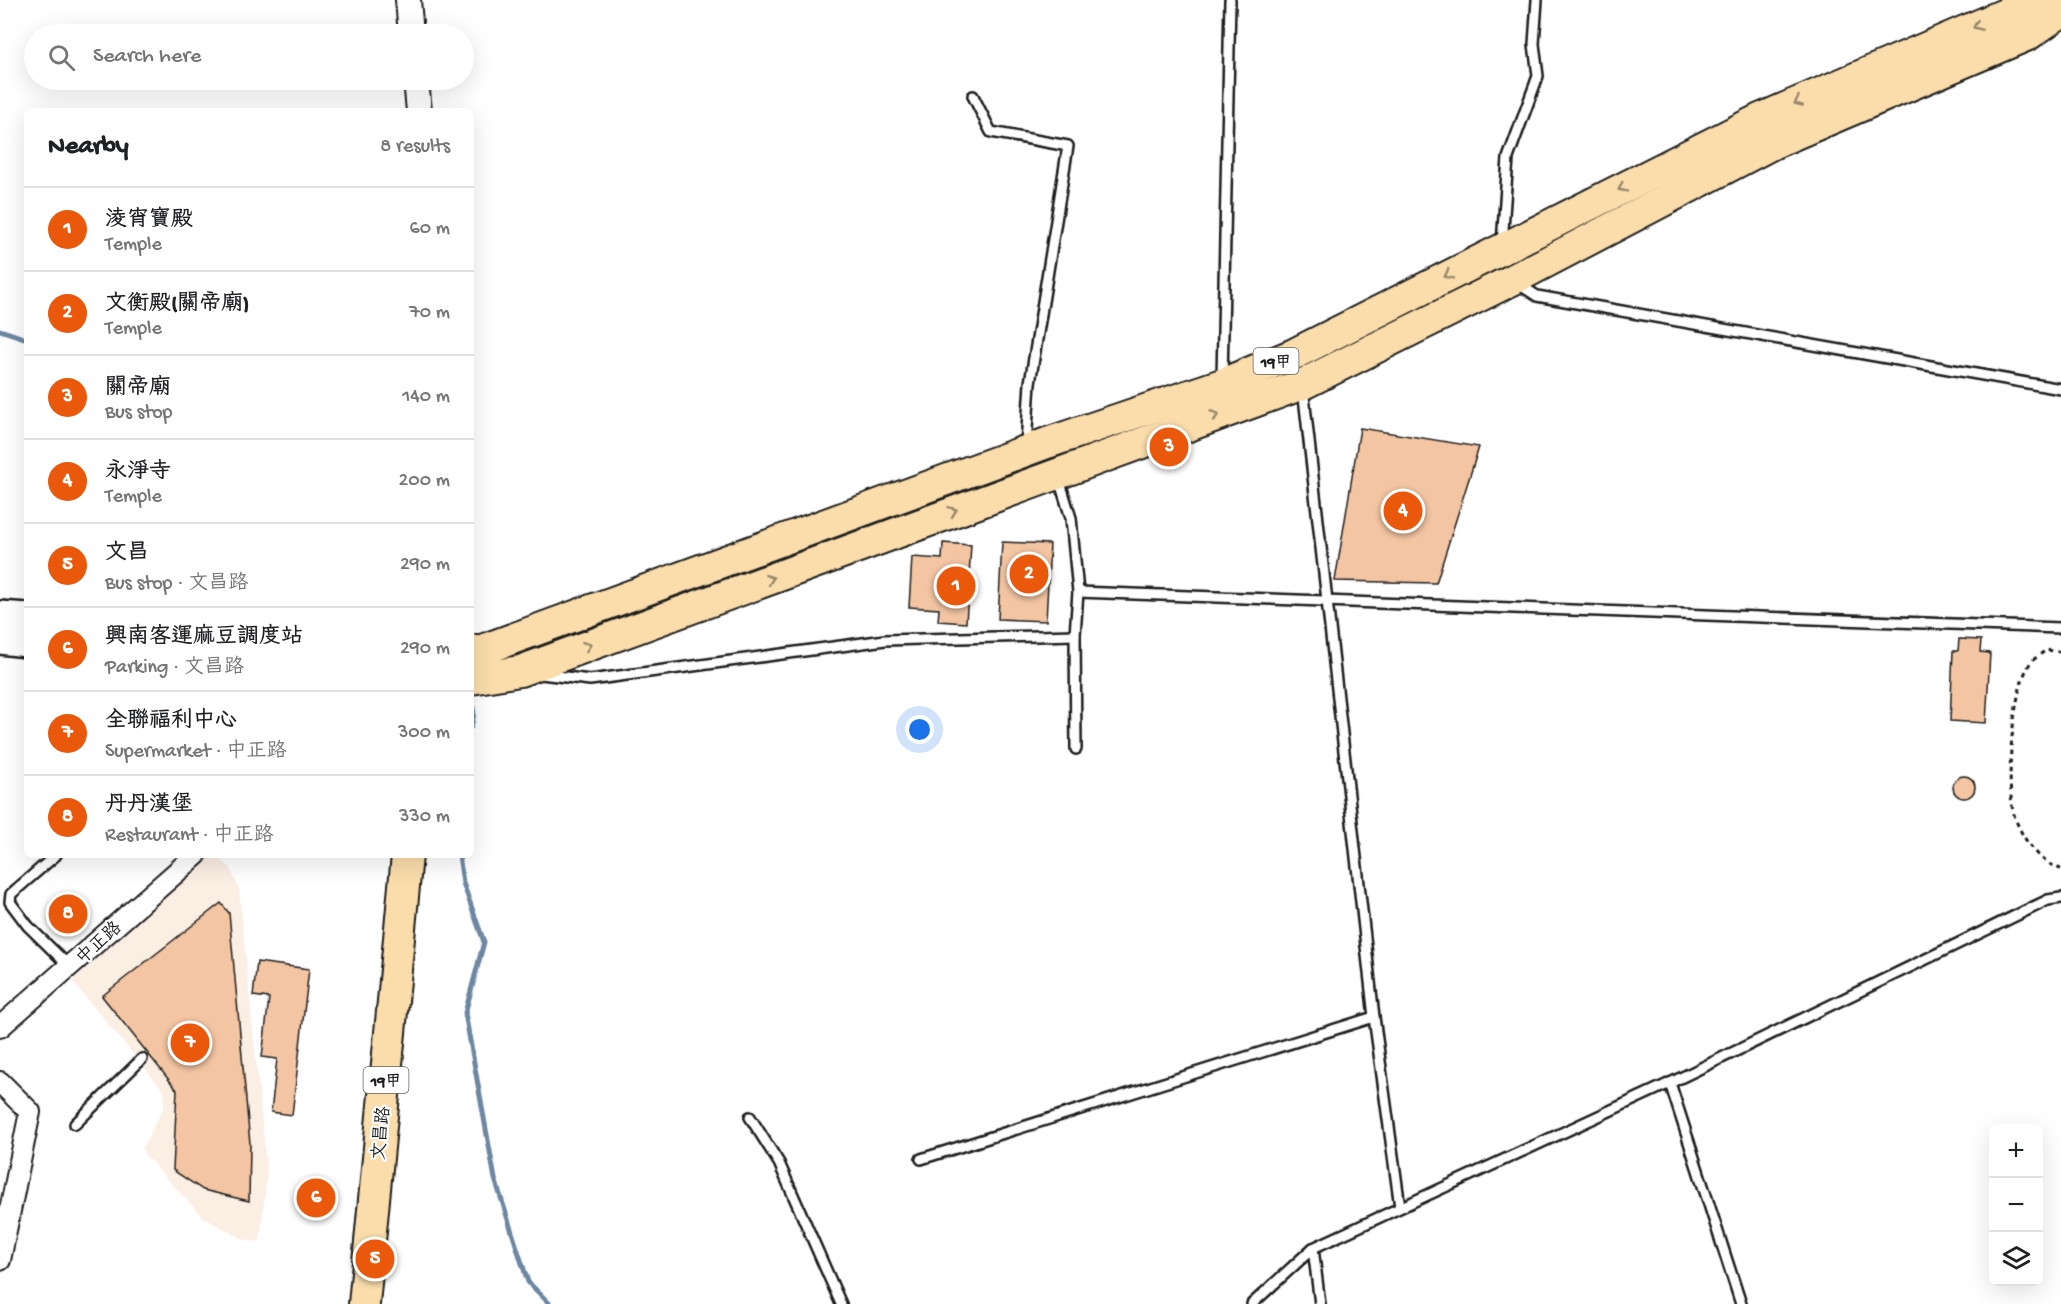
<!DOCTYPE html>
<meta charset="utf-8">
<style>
:root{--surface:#fff;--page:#f6f6f6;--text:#202124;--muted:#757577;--line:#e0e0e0;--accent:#ea580c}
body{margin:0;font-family:"Gochi Hand","LXGW WenKai TC",sans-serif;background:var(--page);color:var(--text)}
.controls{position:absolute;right:18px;bottom:18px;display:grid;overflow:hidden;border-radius:9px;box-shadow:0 6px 24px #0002}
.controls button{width:54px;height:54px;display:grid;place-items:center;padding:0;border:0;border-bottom:2px solid var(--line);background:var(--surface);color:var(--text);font:30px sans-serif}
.you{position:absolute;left:920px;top:730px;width:21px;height:21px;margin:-15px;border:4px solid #fff;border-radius:50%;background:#1a73e8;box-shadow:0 0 0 9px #1a73e833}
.badge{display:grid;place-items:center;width:39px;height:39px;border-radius:50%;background:var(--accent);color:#fff;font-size:20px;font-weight:700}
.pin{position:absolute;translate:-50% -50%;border:3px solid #fff;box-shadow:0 2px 6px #0006}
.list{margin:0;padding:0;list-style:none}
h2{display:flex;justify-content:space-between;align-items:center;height:78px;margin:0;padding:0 24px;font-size:26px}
h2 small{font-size:20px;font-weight:400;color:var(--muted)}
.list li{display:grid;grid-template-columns:39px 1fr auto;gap:18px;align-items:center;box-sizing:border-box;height:84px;padding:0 24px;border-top:2px solid var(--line)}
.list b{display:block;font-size:22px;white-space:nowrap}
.list p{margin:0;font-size:20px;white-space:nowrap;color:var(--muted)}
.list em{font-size:20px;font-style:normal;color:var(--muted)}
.icon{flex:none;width:33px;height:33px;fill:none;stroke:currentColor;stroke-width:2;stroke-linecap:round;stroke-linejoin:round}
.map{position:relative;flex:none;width:2061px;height:1304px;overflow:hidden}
.search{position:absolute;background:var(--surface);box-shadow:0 6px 24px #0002;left:24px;top:24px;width:450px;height:66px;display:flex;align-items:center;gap:15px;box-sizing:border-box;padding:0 21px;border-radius:33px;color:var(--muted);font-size:22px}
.panel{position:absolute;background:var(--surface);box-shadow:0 6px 24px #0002;left:24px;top:108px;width:450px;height:750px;border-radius:9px}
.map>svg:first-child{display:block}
.built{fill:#fbeee3}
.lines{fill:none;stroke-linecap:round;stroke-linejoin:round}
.stream{stroke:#6c87a2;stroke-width:5}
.building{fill:#f3c5a2;stroke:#1c1c1c;stroke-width:1.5}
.service-casing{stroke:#1c1c1c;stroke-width:14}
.minor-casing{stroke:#1c1c1c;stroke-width:24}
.tertiary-casing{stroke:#1c1c1c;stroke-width:28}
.secondary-casing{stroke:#1c1c1c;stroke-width:32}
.primary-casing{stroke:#1c1c1c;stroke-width:34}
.path{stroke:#1c1c1c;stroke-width:3;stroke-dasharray:4.5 4.5;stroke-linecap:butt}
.service{stroke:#fff;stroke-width:9}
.minor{stroke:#fff;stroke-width:20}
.tertiary{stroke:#fff;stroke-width:24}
.secondary{stroke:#fff;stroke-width:27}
.primary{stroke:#faddab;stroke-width:30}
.oneway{stroke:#96866b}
.labels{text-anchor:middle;stroke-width:4.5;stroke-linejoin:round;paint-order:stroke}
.shield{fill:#fff;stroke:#606060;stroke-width:1.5}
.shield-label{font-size:16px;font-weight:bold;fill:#1c1c1c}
.street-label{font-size:18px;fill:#1c1c1c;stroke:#fff}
</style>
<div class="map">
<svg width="2061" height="1304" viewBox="0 0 2061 1304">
<rect width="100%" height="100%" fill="#fff"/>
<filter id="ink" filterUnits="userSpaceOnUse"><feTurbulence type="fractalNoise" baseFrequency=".0167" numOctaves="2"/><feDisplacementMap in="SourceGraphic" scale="12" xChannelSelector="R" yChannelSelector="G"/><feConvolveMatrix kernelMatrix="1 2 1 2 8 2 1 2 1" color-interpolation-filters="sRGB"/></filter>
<g filter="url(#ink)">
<polygon class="built" points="209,855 214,855 230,867 239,889 267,1173 260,1242 245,1240 204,1218 145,1155 142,1148 164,1107 164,1091 72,981"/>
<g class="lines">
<g class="stream">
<polyline points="0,330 27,339"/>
<polyline points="471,694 474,714 471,727"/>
<polyline points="459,855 463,883 484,942 465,1013 495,1179 528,1282 550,1304"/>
</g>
</g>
<g class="building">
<polygon points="1360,428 1479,447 1436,583 1335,581"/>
<polygon points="1002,542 1050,544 1046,621 998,619"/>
<polygon points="943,543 971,545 966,623 938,621 939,609 909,607 912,557 942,559"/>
<polygon points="1959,639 1981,640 1980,652 1990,653 1986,723 1950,721 1953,651 1958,651"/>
<circle cx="1964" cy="787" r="11"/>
<polygon points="221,903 229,913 250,1144 249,1201 203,1190 173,1170 177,1090 102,996"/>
<polygon points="257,962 309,969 292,1115 271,1112 277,1059 262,1057 269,998 253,996"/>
</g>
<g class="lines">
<g class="service-casing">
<g id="service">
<polyline points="973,96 991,132 1068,146 1030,383 1026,445"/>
<polyline points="1502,244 1508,158 1538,76 1534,44 1537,0"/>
<polyline points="1517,283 1537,296 2061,389"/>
<polyline points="1222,379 1230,0"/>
<polyline points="1303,388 1374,1017 1400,1207"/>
<polyline points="1059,479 1071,518 1078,592 1075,635 1076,749"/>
<polyline points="1078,592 2061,628"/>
<polyline points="541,674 590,680 885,640 1075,635"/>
<polyline points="56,855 11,894 10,902 28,926 70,967"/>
<polyline points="1670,1083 1741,1304"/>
<polyline points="750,1117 779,1163 841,1304"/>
<polyline points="75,1124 142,1059"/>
<polyline points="921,1159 1374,1017"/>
<polyline points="1313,1248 1320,1304"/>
<polyline points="1252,1304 1313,1248 1670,1083 2048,900 2061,898"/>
</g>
</g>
<g class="minor-casing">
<g id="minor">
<polyline points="0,1027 196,855"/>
<polyline points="0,1082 30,1112 0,1260"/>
</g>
</g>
<g class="tertiary-casing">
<g id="tertiary">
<polyline points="408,0 411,34"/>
<polyline points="416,80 419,111"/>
</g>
</g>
<g class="secondary-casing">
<g id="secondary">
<polyline points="0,615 27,617"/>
<polyline points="0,640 27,643"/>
</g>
</g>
<g class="primary-casing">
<g id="primary">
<polyline points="471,650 482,650 1047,443 1222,384 1294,354 1762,118 2016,9 2052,0"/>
<polyline points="471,679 520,671 1303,384 1512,280 1774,143 2028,35 2061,12"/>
<polyline points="364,1304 407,855"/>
</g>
</g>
<path class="path" d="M 2061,652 L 2046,650 C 2041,654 2035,658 2031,662 C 2012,687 2006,780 2013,811 C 2019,835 2038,862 2061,869"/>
<use href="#service" class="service"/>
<use href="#minor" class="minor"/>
<use href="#tertiary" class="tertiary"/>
<use href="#secondary" class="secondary"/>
<use href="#primary" class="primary"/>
</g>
<defs><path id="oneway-chevron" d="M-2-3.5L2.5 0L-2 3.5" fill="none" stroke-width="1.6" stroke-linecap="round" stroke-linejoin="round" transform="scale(1.5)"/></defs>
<g class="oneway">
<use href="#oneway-chevron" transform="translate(1977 26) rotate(157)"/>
<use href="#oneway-chevron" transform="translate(1798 102) rotate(157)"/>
<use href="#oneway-chevron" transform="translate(1622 188) rotate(153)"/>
<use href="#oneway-chevron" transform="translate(1448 275) rotate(153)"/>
<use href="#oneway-chevron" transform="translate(1215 415) rotate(-20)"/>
<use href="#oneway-chevron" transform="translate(953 511) rotate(-20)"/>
<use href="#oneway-chevron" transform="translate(770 579) rotate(-20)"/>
<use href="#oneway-chevron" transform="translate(587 646) rotate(-20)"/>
</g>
</g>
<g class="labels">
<g class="shield">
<rect x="1253.5" y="348" width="45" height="26" rx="4.5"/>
<rect x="363.5" y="1067" width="45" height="26" rx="4.5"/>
</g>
<g class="shield-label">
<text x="1276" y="367">19甲</text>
<text x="386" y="1086">19甲</text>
</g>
<g class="street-label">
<text transform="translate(98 942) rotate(-42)" y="6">中正路</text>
<text transform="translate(380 1133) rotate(-84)" y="6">文昌路</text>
</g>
</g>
</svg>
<div class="controls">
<button>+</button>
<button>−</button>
<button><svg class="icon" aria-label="layers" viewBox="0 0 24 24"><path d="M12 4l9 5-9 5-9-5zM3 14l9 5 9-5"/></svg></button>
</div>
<div class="you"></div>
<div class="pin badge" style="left:956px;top:586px">1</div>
<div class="pin badge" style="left:1029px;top:574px">2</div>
<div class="pin badge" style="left:1169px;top:447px">3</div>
<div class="pin badge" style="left:1403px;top:511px">4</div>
<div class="pin badge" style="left:375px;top:1259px">5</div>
<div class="pin badge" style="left:316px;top:1198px">6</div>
<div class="pin badge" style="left:190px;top:1043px">7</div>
<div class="pin badge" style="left:68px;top:914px">8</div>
<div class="search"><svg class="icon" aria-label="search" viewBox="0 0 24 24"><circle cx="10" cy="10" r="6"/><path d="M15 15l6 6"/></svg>Search here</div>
<section class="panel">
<h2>Nearby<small>8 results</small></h2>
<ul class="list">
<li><span class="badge">1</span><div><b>淩宵寶殿</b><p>Temple</p></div><em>60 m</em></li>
<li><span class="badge">2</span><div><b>文衡殿(關帝廟)</b><p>Temple</p></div><em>70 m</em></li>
<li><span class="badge">3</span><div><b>關帝廟</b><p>Bus stop</p></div><em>140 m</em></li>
<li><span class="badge">4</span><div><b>永淨寺</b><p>Temple</p></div><em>200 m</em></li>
<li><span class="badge">5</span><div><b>文昌</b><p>Bus stop · 文昌路</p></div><em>290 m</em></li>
<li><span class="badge">6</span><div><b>興南客運麻豆調度站</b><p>Parking · 文昌路</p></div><em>290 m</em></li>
<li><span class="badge">7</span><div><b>全聯福利中心</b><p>Supermarket · 中正路</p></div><em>300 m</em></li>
<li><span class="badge">8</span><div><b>丹丹漢堡</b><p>Restaurant · 中正路</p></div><em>330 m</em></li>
</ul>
</section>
</div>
